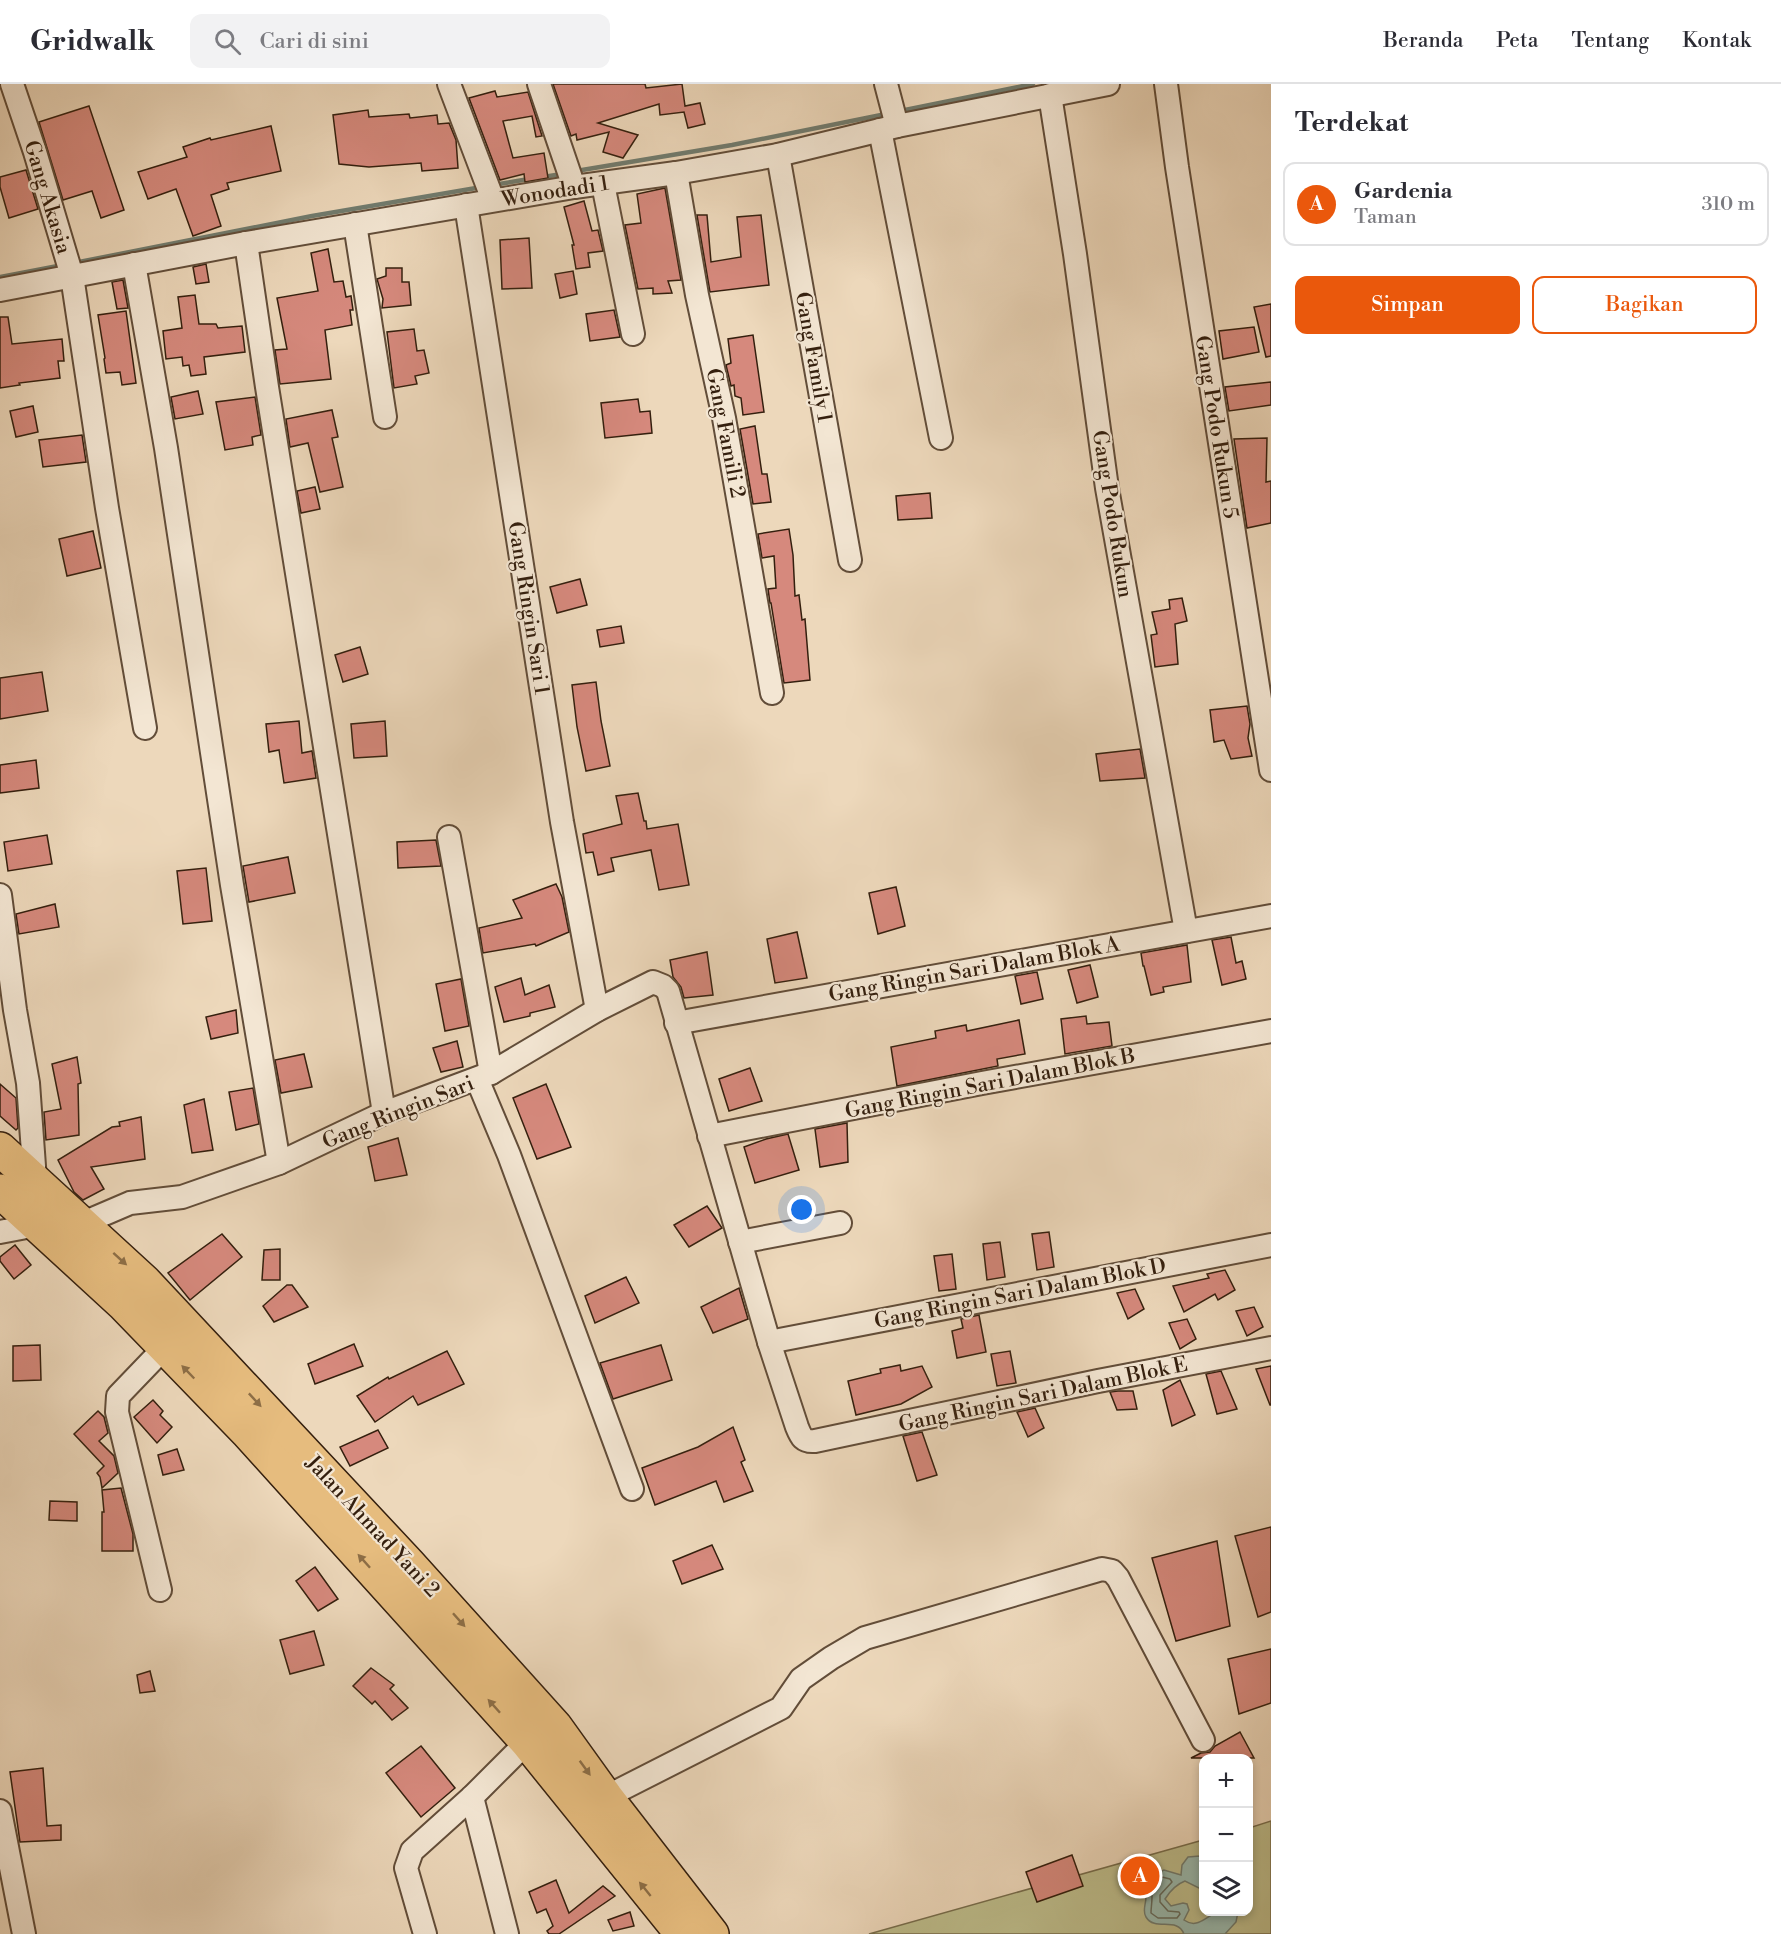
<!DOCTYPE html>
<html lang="id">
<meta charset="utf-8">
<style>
:root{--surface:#fff;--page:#f2f2f3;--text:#2b2b33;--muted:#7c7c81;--line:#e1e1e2;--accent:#ea580c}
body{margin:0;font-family:"Libre Bodoni",serif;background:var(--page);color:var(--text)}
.controls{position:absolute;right:18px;bottom:18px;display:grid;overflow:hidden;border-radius:12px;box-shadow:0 3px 9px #0003}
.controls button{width:54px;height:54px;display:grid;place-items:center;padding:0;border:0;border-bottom:2px solid var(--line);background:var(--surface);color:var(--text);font:30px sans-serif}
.you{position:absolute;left:802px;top:1126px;width:21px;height:21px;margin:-15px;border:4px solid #fff;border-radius:50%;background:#1a73e8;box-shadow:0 0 0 9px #1a73e833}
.badge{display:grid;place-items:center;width:39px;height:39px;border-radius:50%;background:var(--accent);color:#fff;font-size:20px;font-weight:700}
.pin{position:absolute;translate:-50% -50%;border:3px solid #fff;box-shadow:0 2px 6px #0006}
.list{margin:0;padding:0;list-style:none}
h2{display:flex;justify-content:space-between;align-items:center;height:78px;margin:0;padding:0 24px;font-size:26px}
h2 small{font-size:20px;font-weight:400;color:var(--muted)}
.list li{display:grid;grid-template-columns:39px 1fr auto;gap:18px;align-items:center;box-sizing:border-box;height:84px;margin:0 12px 12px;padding:0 12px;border:2px solid var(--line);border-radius:12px}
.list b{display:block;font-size:22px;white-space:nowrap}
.list p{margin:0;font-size:20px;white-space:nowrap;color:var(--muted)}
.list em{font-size:20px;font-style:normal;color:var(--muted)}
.actions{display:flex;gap:12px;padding:18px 24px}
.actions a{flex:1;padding:14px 0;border:2px solid var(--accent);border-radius:12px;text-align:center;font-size:21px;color:var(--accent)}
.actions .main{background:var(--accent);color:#fff}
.icon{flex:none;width:33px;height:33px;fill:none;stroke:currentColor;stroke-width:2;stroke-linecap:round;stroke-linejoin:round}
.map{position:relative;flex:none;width:1271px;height:1850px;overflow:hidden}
header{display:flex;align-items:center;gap:36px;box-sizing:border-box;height:84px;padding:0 30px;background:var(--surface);border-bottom:2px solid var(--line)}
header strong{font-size:28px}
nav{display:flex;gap:33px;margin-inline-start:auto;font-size:21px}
.search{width:420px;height:54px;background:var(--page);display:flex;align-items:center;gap:15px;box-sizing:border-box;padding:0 21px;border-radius:12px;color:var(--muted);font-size:22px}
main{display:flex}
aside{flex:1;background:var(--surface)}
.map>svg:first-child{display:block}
.green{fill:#bdbd8c;stroke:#786e4d;stroke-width:1.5}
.water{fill:#99baaf;stroke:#717c6f;stroke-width:1.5}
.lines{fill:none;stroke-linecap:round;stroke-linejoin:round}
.shore{stroke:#666c5e;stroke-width:1.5}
.stream{stroke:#717c6f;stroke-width:4.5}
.building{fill:#d6897d;stroke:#341f0e;stroke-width:1.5}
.minor-casing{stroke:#624d39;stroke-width:26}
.highway-casing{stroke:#341f0e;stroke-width:36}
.minor{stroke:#f3e6d3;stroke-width:22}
.highway{stroke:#e6bc7e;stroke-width:33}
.oneway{fill:#8d6e46}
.labels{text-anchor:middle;stroke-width:4.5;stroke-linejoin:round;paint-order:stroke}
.street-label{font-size:21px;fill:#341f0e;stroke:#f3e6d3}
</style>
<header>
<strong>Gridwalk</strong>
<div class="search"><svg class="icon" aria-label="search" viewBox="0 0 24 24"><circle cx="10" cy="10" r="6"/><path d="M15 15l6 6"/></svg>Cari di sini</div>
<nav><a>Beranda</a><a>Peta</a><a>Tentang</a><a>Kontak</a></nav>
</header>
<main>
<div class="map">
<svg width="1271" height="1850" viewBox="0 0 1271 1850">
<rect width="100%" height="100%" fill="#edd8bb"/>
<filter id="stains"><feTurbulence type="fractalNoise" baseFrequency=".00333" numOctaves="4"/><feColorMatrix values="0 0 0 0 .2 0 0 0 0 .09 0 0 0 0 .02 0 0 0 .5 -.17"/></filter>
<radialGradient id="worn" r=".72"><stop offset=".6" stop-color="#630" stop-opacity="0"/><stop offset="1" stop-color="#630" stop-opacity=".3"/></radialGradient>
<polygon class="green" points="1271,1737 1271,1850 869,1850 1203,1756 1204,1828 1248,1828 1249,1744"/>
<path class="water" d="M 1200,1772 L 1203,1773 L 1203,1806 L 1185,1797 C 1177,1800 1170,1807 1165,1815 L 1171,1822 L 1183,1819 L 1187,1820 L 1189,1826 L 1184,1836 C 1198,1846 1206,1831 1219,1828 C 1224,1826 1232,1827 1238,1828 L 1236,1838 L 1225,1850 L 1184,1850 C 1177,1832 1155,1848 1146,1833 C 1142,1827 1146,1820 1146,1813 C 1146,1810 1144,1807 1144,1803 L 1150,1792 L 1164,1786 L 1181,1791 L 1182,1781 L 1188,1773 Z"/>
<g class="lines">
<path class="shore" d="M 1162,1793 L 1170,1795 L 1172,1798 L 1160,1811 L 1160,1818 L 1168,1827 L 1179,1828 L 1180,1830 L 1177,1834 L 1158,1834 L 1151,1829 C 1151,1824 1152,1819 1152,1813 C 1152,1802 1150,1798 1162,1793 Z"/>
<g class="stream">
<polyline points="900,27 1033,0"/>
<polyline points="576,87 732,61 886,30"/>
<polyline points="543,93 562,90"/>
<polyline points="493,101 529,95"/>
<polyline points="74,179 312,132 482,103"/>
<polyline points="0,193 63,181"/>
</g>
</g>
<g class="building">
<polygon points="553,0 645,0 646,4 682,0 685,22 700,19 705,40 688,44 684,28 660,31 659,20 598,39 638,51 623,74 603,68 609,48 577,56 576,50 571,52"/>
<polygon points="495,7 497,13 528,8 542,52 536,53 532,32 503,37 513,74 544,69 548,94 525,98 524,90 500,96 469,14"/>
<polygon points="89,22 124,126 101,134 92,107 63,116 39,38"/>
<polygon points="368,26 369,33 409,30 410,34 437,31 438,40 449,39 456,56 458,84 422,87 421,79 369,83 339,80 333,31"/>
<polygon points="271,42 281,87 227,99 229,105 211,111 221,142 193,152 176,105 148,115 138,88 187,73 183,63 210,54 211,56"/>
<polygon points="26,86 38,125 9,134 0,103 0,93"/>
<polygon points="665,104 681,196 668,197 672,209 653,210 653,204 638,205 625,141 641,139 637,110"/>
<polygon points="584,117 592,147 598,146 603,167 588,169 590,183 576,185 572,161 574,161 564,123"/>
<polygon points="697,131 707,131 711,178 741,173 737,133 761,131 769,201 710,208"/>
<polygon points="529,154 532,204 502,205 500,156"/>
<polygon points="328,165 334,198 343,197 346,213 351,212 353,226 350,226 352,241 325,246 331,295 280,300 275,266 287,265 277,214 318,207 311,169"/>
<polygon points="206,180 209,198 196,200 193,183"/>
<polygon points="386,184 402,184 402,198 409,198 411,221 382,224 383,215 377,195 386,192"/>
<polygon points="573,187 577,210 560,214 555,190"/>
<polygon points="123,196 128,224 117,225 112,198"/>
<polygon points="195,211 199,240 216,240 218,244 242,242 245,268 204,273 206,290 191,292 189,281 183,282 182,273 166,275 163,247 182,244 178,213"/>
<polygon points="1271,220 1271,272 1266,273 1254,223"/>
<polygon points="614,226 620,253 590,257 586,230"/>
<polygon points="126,227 136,299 122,301 120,288 106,289 104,275 105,274 98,231"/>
<polygon points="0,233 8,233 12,260 62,255 64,277 58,277 60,294 19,299 20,301 0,304"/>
<polygon points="1254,243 1259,268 1223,275 1219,247"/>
<polygon points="414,245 417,267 424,266 429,289 415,292 417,300 394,304 387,248"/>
<polygon points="753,251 764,328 743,331 741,314 735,312 734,301 731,302 726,281 731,279 728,255"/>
<polygon points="1271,298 1271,321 1229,327 1225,303"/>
<polygon points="198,307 203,330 175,335 171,313"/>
<polygon points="255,313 261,351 252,353 253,361 225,366 216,318"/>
<polygon points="638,315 640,328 650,327 652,349 605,354 601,319"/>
<polygon points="33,322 38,348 16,353 10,327"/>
<polygon points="332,326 338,353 332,354 343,403 320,408 308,359 290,363 286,335"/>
<polygon points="755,342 762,390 767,390 771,418 753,420 740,345"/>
<polygon points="82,351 86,378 43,383 39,356"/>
<polygon points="1267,354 1266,398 1271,397 1271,439 1247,444 1234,355"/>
<polygon points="315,403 320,425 301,429 297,407"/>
<polygon points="930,409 932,434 898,436 896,412"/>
<polygon points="789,445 793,471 795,512 799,511 802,536 805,535 810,596 784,599 771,519 770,519 768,505 776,504 774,472 762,474 758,450"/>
<polygon points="93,447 101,484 67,492 59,455"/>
<polygon points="580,495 587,521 557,529 550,503"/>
<polygon points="1182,514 1187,537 1175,540 1178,580 1155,583 1151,551 1157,550 1152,528 1170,525 1169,516"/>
<polygon points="621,542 624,559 600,563 597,546"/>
<polygon points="360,563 368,590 343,598 335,571"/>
<polygon points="42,588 48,627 0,635 0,594"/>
<polygon points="596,598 601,637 610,682 586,687 577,643 572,601"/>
<polygon points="1247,622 1250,640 1248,654 1252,672 1231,675 1224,656 1214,658 1210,626"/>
<polygon points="299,637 302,669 312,667 316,694 284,699 279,666 269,668 266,640"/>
<polygon points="385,637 387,672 354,674 351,640"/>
<polygon points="1140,665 1145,694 1100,697 1096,670"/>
<polygon points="36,676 39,704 0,709 0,681"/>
<polygon points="638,709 644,737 646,737 647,745 678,740 689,801 659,806 651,766 611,774 614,787 598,791 593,768 586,769 583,750 622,740 616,712"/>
<polygon points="47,751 52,780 8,787 4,758"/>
<polygon points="436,756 441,782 398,784 397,758"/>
<polygon points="288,773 295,809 249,818 243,782"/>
<polygon points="206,784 212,837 183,840 177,787"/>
<polygon points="556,800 562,813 569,848 536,862 535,860 483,869 479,844 522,834 513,816"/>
<polygon points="896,803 905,842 878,850 869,809"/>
<polygon points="55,820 59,843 19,850 16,830"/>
<polygon points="797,848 807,894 775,899 767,855"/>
<polygon points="1231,853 1236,879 1242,877 1246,895 1222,901 1212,856"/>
<polygon points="1187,861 1191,898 1163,903 1164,908 1151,911 1144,882 1143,882 1141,869"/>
<polygon points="707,868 713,911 684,914 681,903 673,893 670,876"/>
<polygon points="1090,881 1098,913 1077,919 1068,886"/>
<polygon points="1037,888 1043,915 1021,920 1015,892"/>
<polygon points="521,894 525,911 549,901 555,923 530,929 530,932 504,938 495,903"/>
<polygon points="461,895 469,942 445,947 436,900"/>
<polygon points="236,926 238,949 211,955 206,933"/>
<polygon points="1086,932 1087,940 1109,938 1112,962 1065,970 1061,935"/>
<polygon points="1019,936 1025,970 997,975 998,982 897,1002 891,963 936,954 935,947 966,941 967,947"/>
<polygon points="457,957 463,983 441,988 433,964"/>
<polygon points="304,970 312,1003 281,1009 275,976"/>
<polygon points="77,973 81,999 78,1000 79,1051 46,1056 44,1028 61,1025 52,980"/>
<polygon points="750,984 762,1017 729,1027 719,995"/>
<polygon points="0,1000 16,1014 18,1044 16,1046 0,1032"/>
<polygon points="546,1000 571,1063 537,1075 513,1014"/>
<polygon points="253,1004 259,1040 236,1046 229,1008"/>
<polygon points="204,1015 213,1066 192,1069 184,1021"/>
<polygon points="141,1033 145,1075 91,1083 104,1105 83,1116 74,1108 58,1076 112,1043 120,1042 119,1038"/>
<polygon points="847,1039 848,1078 820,1083 815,1045"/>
<polygon points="788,1050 799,1086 755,1099 744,1063 766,1055"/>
<polygon points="398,1054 407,1091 375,1097 368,1063"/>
<polygon points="707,1122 722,1144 689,1163 674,1141"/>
<polygon points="1049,1148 1054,1183 1037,1186 1032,1150"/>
<polygon points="222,1150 242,1173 190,1216 168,1189"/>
<polygon points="1000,1158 1005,1193 987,1196 983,1160"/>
<polygon points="15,1161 31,1181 14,1195 0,1177 0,1173"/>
<polygon points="280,1165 280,1196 262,1196 264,1166"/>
<polygon points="952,1170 956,1205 939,1207 934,1172"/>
<polygon points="1225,1186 1235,1206 1218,1216 1215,1210 1184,1228 1173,1202 1209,1194 1207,1190"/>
<polygon points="626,1193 639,1219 595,1239 585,1212"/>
<polygon points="287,1201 292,1201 308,1223 274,1238 263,1222"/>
<polygon points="739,1204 748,1235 713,1249 701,1223"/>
<polygon points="1135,1205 1144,1225 1128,1235 1117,1209"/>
<polygon points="1254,1223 1263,1243 1247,1252 1236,1227"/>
<polygon points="979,1231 986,1268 957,1274 952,1247 963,1244 961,1235"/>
<polygon points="1187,1235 1196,1255 1180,1265 1169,1239"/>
<polygon points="354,1260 363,1282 315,1300 308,1280"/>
<polygon points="40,1261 41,1296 13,1297 13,1262"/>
<polygon points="661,1261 672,1296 613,1315 600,1279"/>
<polygon points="447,1267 464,1300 418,1321 413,1312 375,1338 357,1312 388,1293 389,1295"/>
<polygon points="1010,1267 1016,1299 997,1302 991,1270"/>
<polygon points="900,1281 901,1287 922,1282 932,1303 901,1320 856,1331 848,1297 881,1289 880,1285"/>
<polygon points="1271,1282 1271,1321 1270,1321 1256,1285"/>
<polygon points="1221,1287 1237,1325 1217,1330 1206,1290"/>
<polygon points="1180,1296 1195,1331 1172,1342 1163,1306"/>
<polygon points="1118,1307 1133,1307 1137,1325 1117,1326 1110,1308"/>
<polygon points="153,1316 163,1327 160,1331 172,1343 157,1359 134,1333"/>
<polygon points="1035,1324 1044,1344 1028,1353 1017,1328"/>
<polygon points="98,1327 104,1333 108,1349 99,1357 114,1372 118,1389 102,1404 100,1393 97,1389 104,1382 74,1350"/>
<polygon points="733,1343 745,1376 741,1378 753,1407 724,1418 716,1397 655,1421 642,1384 698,1363"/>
<polygon points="378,1346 388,1364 350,1382 340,1363"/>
<polygon points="922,1348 937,1391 917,1397 903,1352"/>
<polygon points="177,1365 184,1386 163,1391 158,1371"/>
<polygon points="121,1404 133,1450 133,1467 102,1467 102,1428 104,1428 102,1406"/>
<polygon points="50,1417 77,1418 77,1437 49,1436"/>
<polygon points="1271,1443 1271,1528 1258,1533 1235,1452"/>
<polygon points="1217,1457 1230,1542 1176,1557 1152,1474"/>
<polygon points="712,1461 723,1485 682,1500 673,1477"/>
<polygon points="315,1483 338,1515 318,1527 296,1497"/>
<polygon points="314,1547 324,1581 290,1590 280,1556"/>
<polygon points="1271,1565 1271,1619 1239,1630 1228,1575"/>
<polygon points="371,1584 394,1601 390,1605 408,1624 392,1636 375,1617 372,1620 353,1602"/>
<polygon points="150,1587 155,1607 140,1609 137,1591"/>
<polygon points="1240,1648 1254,1674 1191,1674 1201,1669 1210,1668 1215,1662"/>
<polygon points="421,1662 455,1704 421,1733 386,1689"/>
<polygon points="43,1684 47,1742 61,1741 61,1756 20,1758 10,1688"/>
<polygon points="1072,1771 1083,1802 1037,1818 1026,1788"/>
<polygon points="556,1796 569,1829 603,1802 615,1812 559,1850 549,1850 547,1847 553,1842 546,1825 537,1829 529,1808"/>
<polygon points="630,1828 634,1842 613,1847 608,1836"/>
</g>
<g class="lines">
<g class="minor-casing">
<g id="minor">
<polyline points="12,0 35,68 72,192 107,424 145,644"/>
<polyline points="449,0 493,116"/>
<polyline points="539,0 574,103"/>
<polyline points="886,0 897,42"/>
<polyline points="1166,0 1177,83 1271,686"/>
<polyline points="1050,11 1075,170 1107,404 1186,847"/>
<polyline points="880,46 941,354"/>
<polyline points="778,71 850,476"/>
<polyline points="676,89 697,211 724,334 772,609"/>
<polyline points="603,100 633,250"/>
<polyline points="466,121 562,738 597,926"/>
<polyline points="355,140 385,333"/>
<polyline points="246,159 267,303 384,1029"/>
<polyline points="134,180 166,364 232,801 279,1079"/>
<polyline points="0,206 246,159 574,103 676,89 778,71 897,42 1108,0"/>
<polyline points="449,753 491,989"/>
<polyline points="0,811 15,926 28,999 35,1096"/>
<polyline points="676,939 1271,832"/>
<polyline points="477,995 509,1071 632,1405"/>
<polyline points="709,1052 982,999 1271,947"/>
<path d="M 81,1140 L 130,1119 L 182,1113 L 279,1079 L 384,1029 L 491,989 L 597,926 L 653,898 L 663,902 L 668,907 L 769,1258 L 797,1343 C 801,1353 803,1358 815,1357 L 1098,1297 L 1271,1264"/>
<polyline points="0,1148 37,1141"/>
<polyline points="740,1158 840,1139"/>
<polyline points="769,1258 1271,1161"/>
<polyline points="160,1506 117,1328 118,1312 165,1263"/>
<polyline points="472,1713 507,1850"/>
<polyline points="606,1713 781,1624 801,1595 831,1574 865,1554 1102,1485 1112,1487 1118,1494 1203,1656"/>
<polyline points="0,1727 24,1850"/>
<polyline points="425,1850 406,1784 412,1767 472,1713 527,1658"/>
</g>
</g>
<g class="highway-casing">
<g id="highway">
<polyline points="0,1065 145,1198 409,1480 555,1642 606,1713 712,1850"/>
<polyline points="0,1107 123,1220 247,1348 527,1658 682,1850"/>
</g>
</g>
<use href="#minor" class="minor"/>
<use href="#highway" class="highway"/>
</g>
<defs><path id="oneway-solid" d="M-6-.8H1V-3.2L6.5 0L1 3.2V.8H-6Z" transform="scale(1.5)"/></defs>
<g class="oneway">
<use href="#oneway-solid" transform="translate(120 1175) rotate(42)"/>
<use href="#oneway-solid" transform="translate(188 1288) rotate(-134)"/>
<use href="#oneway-solid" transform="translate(255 1316) rotate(47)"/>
<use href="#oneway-solid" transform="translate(364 1477) rotate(-132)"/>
<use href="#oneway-solid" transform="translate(459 1536) rotate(48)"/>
<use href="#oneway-solid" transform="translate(494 1622) rotate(-132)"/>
<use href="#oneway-solid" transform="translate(585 1684) rotate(54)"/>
<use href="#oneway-solid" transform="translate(645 1805) rotate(-129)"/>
</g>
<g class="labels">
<g class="street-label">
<text transform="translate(555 107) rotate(-9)" y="7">Wonodadi 1</text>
<text transform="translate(48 113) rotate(73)" y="7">Gang Akasia</text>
<text transform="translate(814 273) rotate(80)" y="7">Gang Family 1</text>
<text transform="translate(1217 343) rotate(81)" y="7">Gang Podo Rukun 5</text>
<text transform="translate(726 349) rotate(79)" y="7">Gang Famili 2</text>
<text transform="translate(1113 430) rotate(81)" y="7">Gang Podo Rukun</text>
<text transform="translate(529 524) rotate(81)" y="7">Gang Ringin Sari 1</text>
<text transform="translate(974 885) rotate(-10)" y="7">Gang Ringin Sari Dalam Blok A</text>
<text transform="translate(990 999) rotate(-11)" y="7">Gang Ringin Sari Dalam Blok B</text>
<text transform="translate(398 1028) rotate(-22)" y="7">Gang Ringin Sari</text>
<text transform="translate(1020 1209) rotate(-11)" y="7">Gang Ringin Sari Dalam Blok D</text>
<text transform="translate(1043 1310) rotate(-12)" y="7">Gang Ringin Sari Dalam Blok E</text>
<text transform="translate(373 1442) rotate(47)" y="7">Jalan Ahmad Yani 2</text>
</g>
</g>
<rect width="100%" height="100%" filter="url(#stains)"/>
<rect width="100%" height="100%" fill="url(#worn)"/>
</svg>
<div class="controls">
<button>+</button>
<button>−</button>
<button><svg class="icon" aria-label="layers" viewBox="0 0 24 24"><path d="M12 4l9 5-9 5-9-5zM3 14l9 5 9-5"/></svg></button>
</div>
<div class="you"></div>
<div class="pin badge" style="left:1140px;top:1792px">A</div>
</div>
<aside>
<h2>Terdekat<small></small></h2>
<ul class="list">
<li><span class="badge">A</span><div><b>Gardenia</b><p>Taman</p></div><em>310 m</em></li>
</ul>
<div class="actions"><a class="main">Simpan</a><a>Bagikan</a></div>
</aside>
</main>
